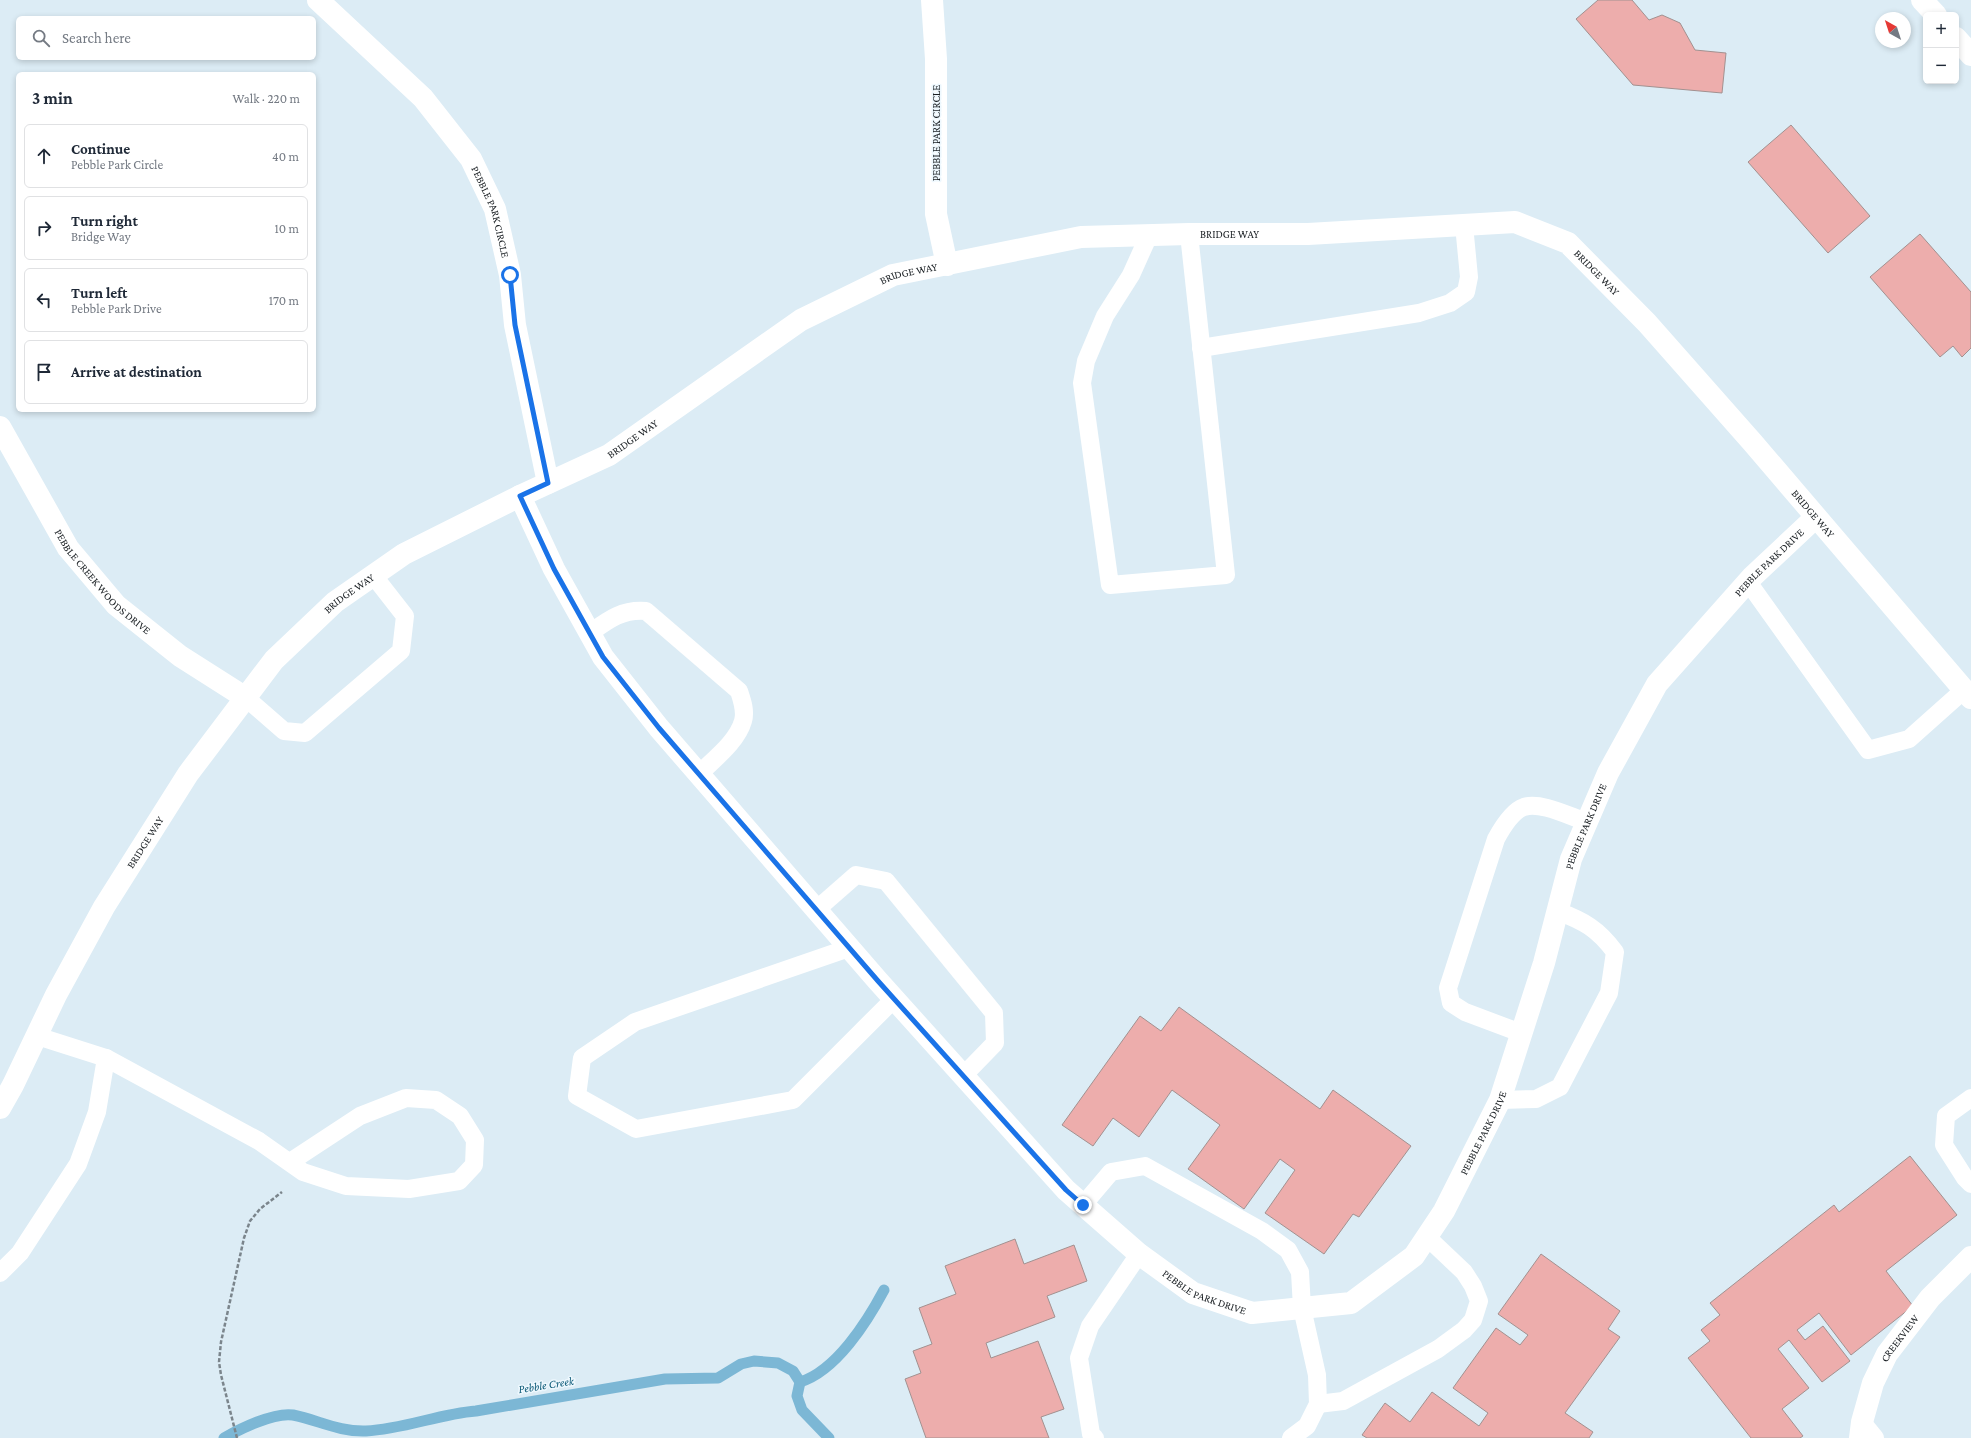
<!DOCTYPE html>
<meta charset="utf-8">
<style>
:root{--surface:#fff;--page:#f2f2f3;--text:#1f2937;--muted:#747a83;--line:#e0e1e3}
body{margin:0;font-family:"Crimson Pro",serif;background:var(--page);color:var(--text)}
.controls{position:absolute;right:12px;top:12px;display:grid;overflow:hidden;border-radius:6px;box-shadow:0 2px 6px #0003}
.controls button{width:36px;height:36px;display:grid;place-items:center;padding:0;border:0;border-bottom:1px solid var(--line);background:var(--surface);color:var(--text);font:20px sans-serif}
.compass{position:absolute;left:1875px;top:12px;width:36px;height:36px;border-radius:50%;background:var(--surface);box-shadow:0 2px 6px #0003;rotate:321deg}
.stop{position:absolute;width:12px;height:12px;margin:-9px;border:3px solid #1a73e8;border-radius:50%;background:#fff}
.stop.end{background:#1a73e8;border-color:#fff;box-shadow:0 1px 4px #0008}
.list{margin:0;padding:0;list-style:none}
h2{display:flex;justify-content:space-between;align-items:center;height:52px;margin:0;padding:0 16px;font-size:17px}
h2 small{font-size:13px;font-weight:400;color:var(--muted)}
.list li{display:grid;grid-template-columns:26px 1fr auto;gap:12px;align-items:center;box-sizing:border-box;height:64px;margin:0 8px 8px;padding:0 8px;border:1px solid var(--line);border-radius:6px}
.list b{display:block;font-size:15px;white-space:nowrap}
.list p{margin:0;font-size:13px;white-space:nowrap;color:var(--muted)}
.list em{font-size:13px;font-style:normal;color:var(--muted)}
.icon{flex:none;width:22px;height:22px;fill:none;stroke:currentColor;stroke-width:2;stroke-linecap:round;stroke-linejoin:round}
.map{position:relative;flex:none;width:1971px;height:1438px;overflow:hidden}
.search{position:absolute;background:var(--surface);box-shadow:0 2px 6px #0003;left:16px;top:16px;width:300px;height:44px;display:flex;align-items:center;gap:10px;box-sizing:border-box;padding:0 14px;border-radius:6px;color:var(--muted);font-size:15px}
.panel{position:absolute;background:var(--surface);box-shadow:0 2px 6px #0003;left:16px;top:72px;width:300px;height:340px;border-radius:6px}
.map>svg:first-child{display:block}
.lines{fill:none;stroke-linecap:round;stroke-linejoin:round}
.stream{stroke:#7cb7d5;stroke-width:11}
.building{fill:#edadac;stroke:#a29190}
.path{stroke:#7b858c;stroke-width:2.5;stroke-dasharray:4 2;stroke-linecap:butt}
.lane{stroke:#fff;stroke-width:18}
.street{stroke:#fff;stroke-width:22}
.route{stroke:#1a73e8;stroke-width:5}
.labels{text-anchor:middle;stroke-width:3;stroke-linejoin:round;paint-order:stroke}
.street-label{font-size:11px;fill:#1b2024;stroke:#eef8fe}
.water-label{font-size:12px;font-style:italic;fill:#125e7b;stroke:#eef8fe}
</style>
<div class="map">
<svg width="1971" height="1438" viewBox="0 0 1971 1438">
<rect width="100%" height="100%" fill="#dcecf5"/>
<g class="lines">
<g class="stream">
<path d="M 800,1382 C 836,1371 867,1322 884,1290"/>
<path d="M 224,1438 C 240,1429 274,1412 293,1415 C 318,1420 339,1432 366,1431 C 404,1429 439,1414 476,1411 L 665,1379 L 718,1378 L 741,1364 L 754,1361 L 778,1363 L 793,1371 L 800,1382 L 797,1396 L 802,1410 L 829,1438"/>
</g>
</g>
<g class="building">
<polygon points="1598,0 1632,0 1649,20 1662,15 1680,23 1695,50 1726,53 1722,93 1633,85 1576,19"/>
<polygon points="1791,125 1870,216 1828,253 1748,162"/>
<polygon points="1920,234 1971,292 1971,348 1962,357 1953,346 1940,357 1870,277"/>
<polygon points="1179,1007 1320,1109 1333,1090 1411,1146 1359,1217 1353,1214 1324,1254 1265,1213 1295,1170 1280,1159 1244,1209 1188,1169 1220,1125 1172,1090 1139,1137 1113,1118 1093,1146 1062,1125 1140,1016 1161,1031"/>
<polygon points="1910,1156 1957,1215 1886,1271 1913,1306 1851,1355 1819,1313 1797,1330 1805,1340 1823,1326 1850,1361 1822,1382 1789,1340 1778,1349 1809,1388 1782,1409 1803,1436 1800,1438 1751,1438 1688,1358 1710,1341 1701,1330 1720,1315 1710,1303 1834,1205 1839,1212"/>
<polygon points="1015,1239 1024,1264 1074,1245 1087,1281 1047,1296 1055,1317 986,1343 991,1358 1038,1341 1064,1409 1041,1417 1049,1438 926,1438 905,1379 921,1373 913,1351 932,1344 919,1308 956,1294 945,1266"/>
<polygon points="1541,1254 1620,1311 1608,1329 1620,1337 1565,1413 1593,1432 1589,1438 1367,1438 1362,1435 1385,1403 1410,1422 1432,1392 1479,1426 1488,1413 1453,1388 1496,1328 1520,1345 1528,1335 1498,1314"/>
</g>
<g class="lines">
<polyline class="path" points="237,1438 221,1375 219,1362 221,1342 244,1238 250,1221 260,1209 282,1192"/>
<g class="lane">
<polyline points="1149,235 1131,275 1105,316 1086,361 1082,383 1110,585 1226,575 1189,234"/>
<polyline points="1201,348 1419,313 1450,303 1466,292 1469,277 1464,225"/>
<polyline points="1748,582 1868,750 1909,739 1964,690"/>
<path d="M 590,633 C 608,620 622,609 646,611 L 739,691 C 742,700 746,711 743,721 C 737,742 714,759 699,774"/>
<polyline points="246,698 284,731 305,733 401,651 405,616 373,575"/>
<polyline points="816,910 856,875 886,881 994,1013 995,1043 963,1076"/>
<polyline points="849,948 635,1022 582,1058 577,1096 636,1129 793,1100 894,999"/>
<path d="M 1521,1033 L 1465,1012 L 1451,1003 L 1448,988 L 1496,839 C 1502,828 1512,811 1524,807 C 1540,801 1571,817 1587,822"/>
<polyline points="37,1036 106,1058 259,1141 303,1172 346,1186 409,1189 459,1181 474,1165 475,1140 460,1116 436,1100 406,1098 360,1116 290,1162"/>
<polyline points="1971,1098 1946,1116 1944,1145 1965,1178 1971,1184"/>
<path d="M 1500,1100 L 1536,1099 L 1560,1087 L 1609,993 L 1615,952 C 1598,929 1584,921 1557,911"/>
<polyline points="1083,1205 1111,1172 1145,1166 1262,1231 1288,1250 1300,1272 1302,1308 1317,1375 1318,1404 1307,1426 1291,1438"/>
<polyline points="0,1273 20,1253 78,1164 97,1112 106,1058"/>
<polyline points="1318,1404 1343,1401 1438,1349 1464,1330 1473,1320 1479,1301 1473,1286 1464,1272 1427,1237"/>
<polyline points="1862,1422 1875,1438"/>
<polyline points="1095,1438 1091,1434 1079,1358 1090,1326 1139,1254"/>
</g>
<g class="street">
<path id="s1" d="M 318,0 L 423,98 L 471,159 L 495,209 L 510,275 L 515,325 L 548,483"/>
<polyline points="932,0 936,59 936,214 947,265"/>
<polyline points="1922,0 1936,15"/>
<polyline points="1956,38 1971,55"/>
<path id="s2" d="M 0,427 L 68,548 L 116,605 L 180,656 L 246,698"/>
<path id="s3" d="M 520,496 L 554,569 L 603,657 L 659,728 L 878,981 L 1066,1190 L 1139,1254 L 1193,1293 L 1252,1313 L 1351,1303 L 1414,1256 L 1444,1211 L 1500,1100 L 1544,963 L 1571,859 L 1608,773 L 1657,684 L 1752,577 L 1816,517"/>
<path id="s4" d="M 0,1108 L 13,1085 L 56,995 L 104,907 L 188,774 L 274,660 L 335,602 L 404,554 L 520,496 L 609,455 L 801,320 L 893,275 L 1081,237 L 1189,234 L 1308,234 L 1515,222 L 1568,243 L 1647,323 L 1753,443 L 1971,698"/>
<path id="s5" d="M 1860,1438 L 1862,1422 L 1873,1383 L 1887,1354 L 1930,1298 L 1971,1257"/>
</g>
</g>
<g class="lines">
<polyline class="route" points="510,275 515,325 548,483 520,496 554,569 603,657 659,728 878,981 1066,1190 1083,1205"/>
</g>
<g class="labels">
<g class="street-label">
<text transform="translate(936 133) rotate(-90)" y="4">PEBBLE PARK CIRCLE</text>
<text dy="4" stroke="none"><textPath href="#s1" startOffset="278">PEBBLE PARK CIRCLE</textPath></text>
<text dy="4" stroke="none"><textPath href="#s4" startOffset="1600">BRIDGE WAY</textPath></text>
<text dy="4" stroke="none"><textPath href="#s4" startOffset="1984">BRIDGE WAY</textPath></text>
<text dy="4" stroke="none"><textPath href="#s4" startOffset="1275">BRIDGE WAY</textPath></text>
<text dy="4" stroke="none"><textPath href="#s4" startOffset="951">BRIDGE WAY</textPath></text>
<text dy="4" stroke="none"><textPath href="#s4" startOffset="2308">BRIDGE WAY</textPath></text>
<text dy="4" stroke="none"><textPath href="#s3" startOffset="2082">PEBBLE PARK DRIVE</textPath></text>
<text dy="4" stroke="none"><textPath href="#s2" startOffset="187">PEBBLE CREEK WOODS DRIVE</textPath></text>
<text dy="4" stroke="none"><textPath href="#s4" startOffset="627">BRIDGE WAY</textPath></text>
<text dy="4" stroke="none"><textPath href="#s3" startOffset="1757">PEBBLE PARK DRIVE</textPath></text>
<text dy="4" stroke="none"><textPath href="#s4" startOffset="303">BRIDGE WAY</textPath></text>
<text dy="4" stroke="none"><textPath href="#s3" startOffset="1433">PEBBLE PARK DRIVE</textPath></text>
<text dy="4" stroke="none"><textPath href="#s3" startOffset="1061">PEBBLE PARK DRIVE</textPath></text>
<text dy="4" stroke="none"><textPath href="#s5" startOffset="109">CREEKVIEW</textPath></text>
</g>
<g class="water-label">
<text transform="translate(546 1385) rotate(-9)" y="4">Pebble Creek</text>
</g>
</g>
</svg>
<div class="controls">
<button>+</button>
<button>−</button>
</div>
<svg class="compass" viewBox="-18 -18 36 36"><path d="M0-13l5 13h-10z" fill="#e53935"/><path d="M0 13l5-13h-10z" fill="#747a83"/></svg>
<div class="stop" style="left:510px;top:275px"></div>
<div class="stop end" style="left:1083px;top:1205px"></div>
<div class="search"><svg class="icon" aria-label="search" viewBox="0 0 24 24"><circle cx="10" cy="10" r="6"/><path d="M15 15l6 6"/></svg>Search here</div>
<section class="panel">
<h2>3 min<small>Walk · 220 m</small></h2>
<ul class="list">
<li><svg class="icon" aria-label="ahead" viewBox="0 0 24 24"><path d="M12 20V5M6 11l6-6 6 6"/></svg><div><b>Continue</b><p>Pebble Park Circle</p></div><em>40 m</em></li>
<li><svg class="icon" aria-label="right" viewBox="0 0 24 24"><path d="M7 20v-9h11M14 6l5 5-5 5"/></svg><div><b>Turn right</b><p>Bridge Way</p></div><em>10 m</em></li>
<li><svg class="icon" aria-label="left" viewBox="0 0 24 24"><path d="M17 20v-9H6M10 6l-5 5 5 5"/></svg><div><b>Turn left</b><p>Pebble Park Drive</p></div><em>170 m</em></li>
<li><svg class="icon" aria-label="arrive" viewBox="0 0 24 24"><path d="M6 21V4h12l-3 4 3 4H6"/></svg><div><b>Arrive at destination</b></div></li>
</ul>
</section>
</div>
